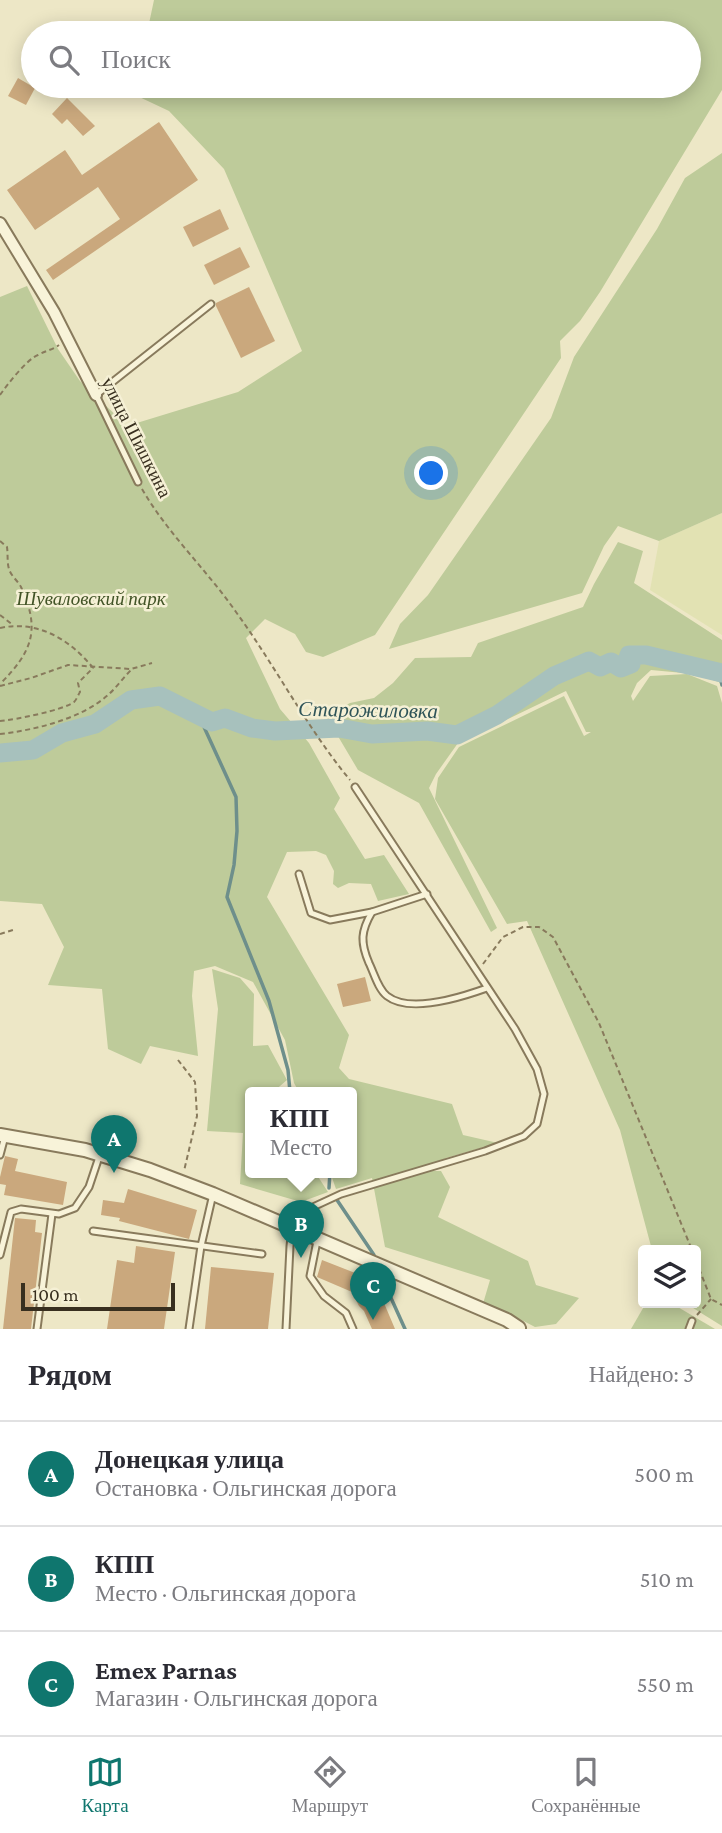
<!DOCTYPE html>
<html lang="ru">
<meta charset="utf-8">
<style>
:root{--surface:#fff;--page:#f7f7f7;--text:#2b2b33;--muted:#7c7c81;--line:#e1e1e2;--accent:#0f766e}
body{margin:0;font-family:"Crimson Pro",serif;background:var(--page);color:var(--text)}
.controls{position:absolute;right:21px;bottom:21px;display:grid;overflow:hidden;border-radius:7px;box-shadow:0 4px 18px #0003}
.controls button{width:63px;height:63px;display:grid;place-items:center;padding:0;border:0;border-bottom:2px solid var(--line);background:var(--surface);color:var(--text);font:35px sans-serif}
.scale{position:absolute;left:21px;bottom:18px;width:154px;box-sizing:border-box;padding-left:7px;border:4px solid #382f1f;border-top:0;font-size:19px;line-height:24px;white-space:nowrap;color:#382f1f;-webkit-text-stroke:5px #f5f0d5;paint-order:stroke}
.you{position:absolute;left:432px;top:474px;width:24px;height:24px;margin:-18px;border:5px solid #fff;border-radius:50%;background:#1a73e8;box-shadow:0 0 0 10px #1a73e833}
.badge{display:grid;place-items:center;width:46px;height:46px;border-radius:50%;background:var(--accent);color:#fff;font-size:23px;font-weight:700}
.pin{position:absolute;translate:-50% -58px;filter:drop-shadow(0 2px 4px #0008)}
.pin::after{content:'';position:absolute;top:37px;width:24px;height:21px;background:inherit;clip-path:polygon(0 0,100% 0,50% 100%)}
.popup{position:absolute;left:245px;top:1087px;width:112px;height:91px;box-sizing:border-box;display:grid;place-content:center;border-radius:7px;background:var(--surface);filter:drop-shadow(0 2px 5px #0005);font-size:23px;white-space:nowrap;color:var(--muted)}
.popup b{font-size:26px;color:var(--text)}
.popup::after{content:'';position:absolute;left:50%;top:100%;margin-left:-14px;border:14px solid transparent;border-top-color:var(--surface)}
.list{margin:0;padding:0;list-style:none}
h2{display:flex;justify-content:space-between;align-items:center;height:91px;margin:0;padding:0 28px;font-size:30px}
h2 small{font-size:23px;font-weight:400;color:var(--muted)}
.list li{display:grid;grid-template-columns:46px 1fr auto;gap:21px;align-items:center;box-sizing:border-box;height:105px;padding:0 28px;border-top:2px solid var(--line)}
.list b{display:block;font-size:26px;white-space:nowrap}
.list p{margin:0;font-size:23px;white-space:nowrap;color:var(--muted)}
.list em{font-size:23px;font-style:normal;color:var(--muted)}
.icon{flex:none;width:38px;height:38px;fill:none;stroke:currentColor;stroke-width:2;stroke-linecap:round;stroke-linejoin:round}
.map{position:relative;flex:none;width:722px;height:1329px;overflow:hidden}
.search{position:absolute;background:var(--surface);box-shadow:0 4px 18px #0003;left:21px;right:21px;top:21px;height:77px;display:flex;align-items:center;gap:18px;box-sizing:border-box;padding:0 24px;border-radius:38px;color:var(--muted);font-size:26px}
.sheet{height:406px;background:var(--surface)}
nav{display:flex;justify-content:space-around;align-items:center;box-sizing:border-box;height:98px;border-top:2px solid var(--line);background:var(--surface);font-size:19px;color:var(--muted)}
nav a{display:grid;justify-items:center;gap:4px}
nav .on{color:var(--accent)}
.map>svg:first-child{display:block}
.farmland{fill:#e2e2b3}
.green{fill:#becb9a}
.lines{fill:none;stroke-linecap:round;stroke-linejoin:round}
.stream{stroke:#6e8f8b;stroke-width:3.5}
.river{stroke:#a7c1bd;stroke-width:19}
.building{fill:#caa87d}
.service-casing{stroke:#887a5c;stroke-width:9}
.minor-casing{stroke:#887a5c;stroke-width:14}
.tertiary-casing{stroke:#887a5c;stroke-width:16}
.path{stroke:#887a5c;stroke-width:2;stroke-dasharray:5 3.5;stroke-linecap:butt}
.service{stroke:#f8f3d9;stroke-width:5}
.minor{stroke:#f8f3d9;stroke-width:10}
.tertiary{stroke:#f8f3d9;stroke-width:12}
.labels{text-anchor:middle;stroke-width:5;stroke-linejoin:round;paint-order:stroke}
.street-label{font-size:19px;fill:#382f1f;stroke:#f5f0d5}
.park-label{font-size:19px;font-style:italic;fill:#425427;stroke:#f5f0d5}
.water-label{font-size:21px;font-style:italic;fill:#2f5458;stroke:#f5f0d5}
</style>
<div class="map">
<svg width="722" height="1329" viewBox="0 0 722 1329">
<rect width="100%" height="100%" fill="#ede7c6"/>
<polygon class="farmland" points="722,513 722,635 650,590 659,541"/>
<g class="green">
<polygon points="154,0 722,0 722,90 600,292 580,321 560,341 561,358 375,635 323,657 306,652 295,634 265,619 246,638 280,709 309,743 340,798 334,809 365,859 384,855 409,894 378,901 371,884 349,883 338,888 333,884 334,871 326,855 316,851 287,852 267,897 349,1035 339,1068 349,1079 452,1104 463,1135 498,1143 446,1158 423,1171 441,1171 450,1187 438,1217 528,1261 536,1285 579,1298 556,1324 535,1327 512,1315 482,1307 490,1280 385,1247 372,1178 336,1189 330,1172 352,1172 352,1092 299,1092 294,1083 285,1040 253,982 215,966 194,971 192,996 198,1056 150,1046 141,1064 108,1049 102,989 48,985 64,947 42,904 0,901 0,297 27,286 58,349 80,381 127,426 238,392 302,351 224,169 169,111 133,94 135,86 689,86 689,33 147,33"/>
<polygon points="722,153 722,513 659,541 618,526 604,546 582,593 389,649 400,624 428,595 551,418 574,357 657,229 685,178"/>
<polygon points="618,542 643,551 634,583 722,640 722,683 694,674 651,670 637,683 631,696 633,701 650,676 687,674 717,686 722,703 722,1326 685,1303 696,1303 696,1250 652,1250 620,1130 527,921 507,924 435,799 438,778 459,747 564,696 584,736 591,732 586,732 566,691 458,743 436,774 429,788 497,928 491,932 419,803 358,770 326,716 350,703 374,698 393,683 415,658 471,657 478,643 583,607 594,584"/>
<polygon points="212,969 240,978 254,994 253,1046 268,1045 287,1080 273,1092 250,1092 250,1172 315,1172 328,1192 301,1202 240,1184 243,1133 207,1131 218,1009"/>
<polygon points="646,1303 671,1303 715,1329 631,1329"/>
</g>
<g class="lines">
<g class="stream">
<polyline points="719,673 722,685"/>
<polyline points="199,716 236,797 237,831 234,865 227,897 269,1001 288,1070 290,1092"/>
<polyline points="329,1188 330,1172"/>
<polyline points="337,1200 374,1255"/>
<polyline points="382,1278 405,1329"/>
</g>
<polyline class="river" points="0,753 33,750 62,733 95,724 131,700 160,696 212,722 225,718 252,728 275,731 339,728 372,734 427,731 457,735 497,715 554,676 589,661 600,667 611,662 621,668 631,664 628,658 629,655 646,655 722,673"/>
</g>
<g class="building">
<polygon points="18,78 35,88 26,105 8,96"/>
<polygon points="67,98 95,126 83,136 67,119 62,124 52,114"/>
<polygon points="159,122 198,180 53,280 46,270 120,219 98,187 35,230 7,190 65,150 82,175"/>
<polygon points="220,209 229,229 193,247 183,227"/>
<polygon points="240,247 250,267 214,285 204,265"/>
<polygon points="249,287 275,341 241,358 216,306 216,303"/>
<polygon points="365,977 371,1001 343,1007 337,984"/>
<polygon points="5,1156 18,1159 15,1171 67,1182 63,1205 4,1195 6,1185 0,1184 0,1177"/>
<polygon points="128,1189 197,1210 189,1239 119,1221 120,1218 101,1215 103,1200 124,1203"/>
<polygon points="15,1218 36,1220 35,1232 42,1233 31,1329 3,1329"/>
<polygon points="136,1246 175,1252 164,1329 107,1329 117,1260 134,1263"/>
<polygon points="322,1260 368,1278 384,1303 395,1329 372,1329 364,1311 359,1306 352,1292 317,1277"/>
<polygon points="211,1267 274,1273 268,1329 205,1329"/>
</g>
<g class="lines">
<g class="service-casing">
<g id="service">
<polyline points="138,482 96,395 211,304"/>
<polyline points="299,874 311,913 330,920 372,912 427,894"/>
<path d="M 372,912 C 361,931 360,942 369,963 C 374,973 378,989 387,996 C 410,1014 462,997 487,988"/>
<polyline points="0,1155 5,1136"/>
<polyline points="93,1231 262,1254"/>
<polyline points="317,1241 310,1276 324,1296 346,1313 353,1329"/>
<polyline points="0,1255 11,1212 21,1209 59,1214 75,1208 89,1187 100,1154"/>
<polyline points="37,1329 52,1214"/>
<polyline points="189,1329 201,1246 213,1194"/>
<polyline points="286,1329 290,1246 292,1229 300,1213 341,1194 485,1151 524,1136 537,1124 544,1094 537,1069 515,1029 355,787"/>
<polyline points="689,1329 692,1321"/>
</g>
</g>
<g class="minor-casing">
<polyline id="minor" points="0,223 54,312 96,395"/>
</g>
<g class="tertiary-casing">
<polyline id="tertiary" points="0,1135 85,1150 150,1170 213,1194 507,1320 519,1328"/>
</g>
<g class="path">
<path d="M 0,395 C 7,385 27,359 38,355 C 45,351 52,350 59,345"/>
<path d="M 142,489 C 168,534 206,569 236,612 C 276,667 307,728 350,780"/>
<path d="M 0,541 L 7,547 C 8,554 7,563 9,569 C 11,576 18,581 21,587 C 41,630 32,652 0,684"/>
<polyline points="0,615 13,625"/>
<path d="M 0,628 C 37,620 70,639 93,668 L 78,683 L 80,692 C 78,695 77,699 74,702 C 64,710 14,720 0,721"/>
<polyline points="0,686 31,678 68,665 131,669 152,663"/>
<path d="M 0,734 C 35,730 81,719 108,695 C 116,688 123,678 131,670"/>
<polyline points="0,934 13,930"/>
<polyline points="483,964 503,937 523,927 539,927 553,937 599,1023 692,1250"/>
<polyline points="178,1060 195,1082 197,1116 184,1171"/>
<polyline points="696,1261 711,1299 722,1305"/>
<polyline points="697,1315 711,1299"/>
</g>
<use href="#service" class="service"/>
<use href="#minor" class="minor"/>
<use href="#tertiary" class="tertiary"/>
</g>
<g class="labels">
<g class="street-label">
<text transform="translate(137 437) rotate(63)" y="7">улица Шишкина</text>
</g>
<g class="park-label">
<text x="91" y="605">Шуваловский парк</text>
</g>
<g class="water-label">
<text transform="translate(368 710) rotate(1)" y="7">Старожиловка</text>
</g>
</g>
</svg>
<div class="controls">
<button><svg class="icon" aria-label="layers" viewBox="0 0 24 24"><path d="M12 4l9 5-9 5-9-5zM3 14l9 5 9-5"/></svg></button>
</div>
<div class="scale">100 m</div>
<div class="you"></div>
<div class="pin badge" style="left:114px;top:1173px">A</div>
<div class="pin badge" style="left:301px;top:1258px">B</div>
<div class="popup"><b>КПП</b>Место</div>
<div class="pin badge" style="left:373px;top:1320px">C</div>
<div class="search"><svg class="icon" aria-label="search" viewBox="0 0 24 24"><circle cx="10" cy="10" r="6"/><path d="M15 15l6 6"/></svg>Поиск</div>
</div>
<section class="sheet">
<h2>Рядом<small>Найдено: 3</small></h2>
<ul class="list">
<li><span class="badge">A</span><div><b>Донецкая улица</b><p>Остановка · Ольгинская дорога</p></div><em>500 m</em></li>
<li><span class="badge">B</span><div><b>КПП</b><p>Место · Ольгинская дорога</p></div><em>510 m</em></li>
<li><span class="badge">C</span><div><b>Emex Parnas</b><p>Магазин · Ольгинская дорога</p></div><em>550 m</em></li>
</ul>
</section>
<nav>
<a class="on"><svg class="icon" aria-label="map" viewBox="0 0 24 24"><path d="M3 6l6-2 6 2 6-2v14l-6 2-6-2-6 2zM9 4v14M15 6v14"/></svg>Карта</a>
<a><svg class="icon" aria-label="directions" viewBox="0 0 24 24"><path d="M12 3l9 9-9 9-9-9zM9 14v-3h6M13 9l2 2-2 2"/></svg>Маршрут</a>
<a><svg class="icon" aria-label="saved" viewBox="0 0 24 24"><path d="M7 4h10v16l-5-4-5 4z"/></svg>Сохранённые</a>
</nav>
